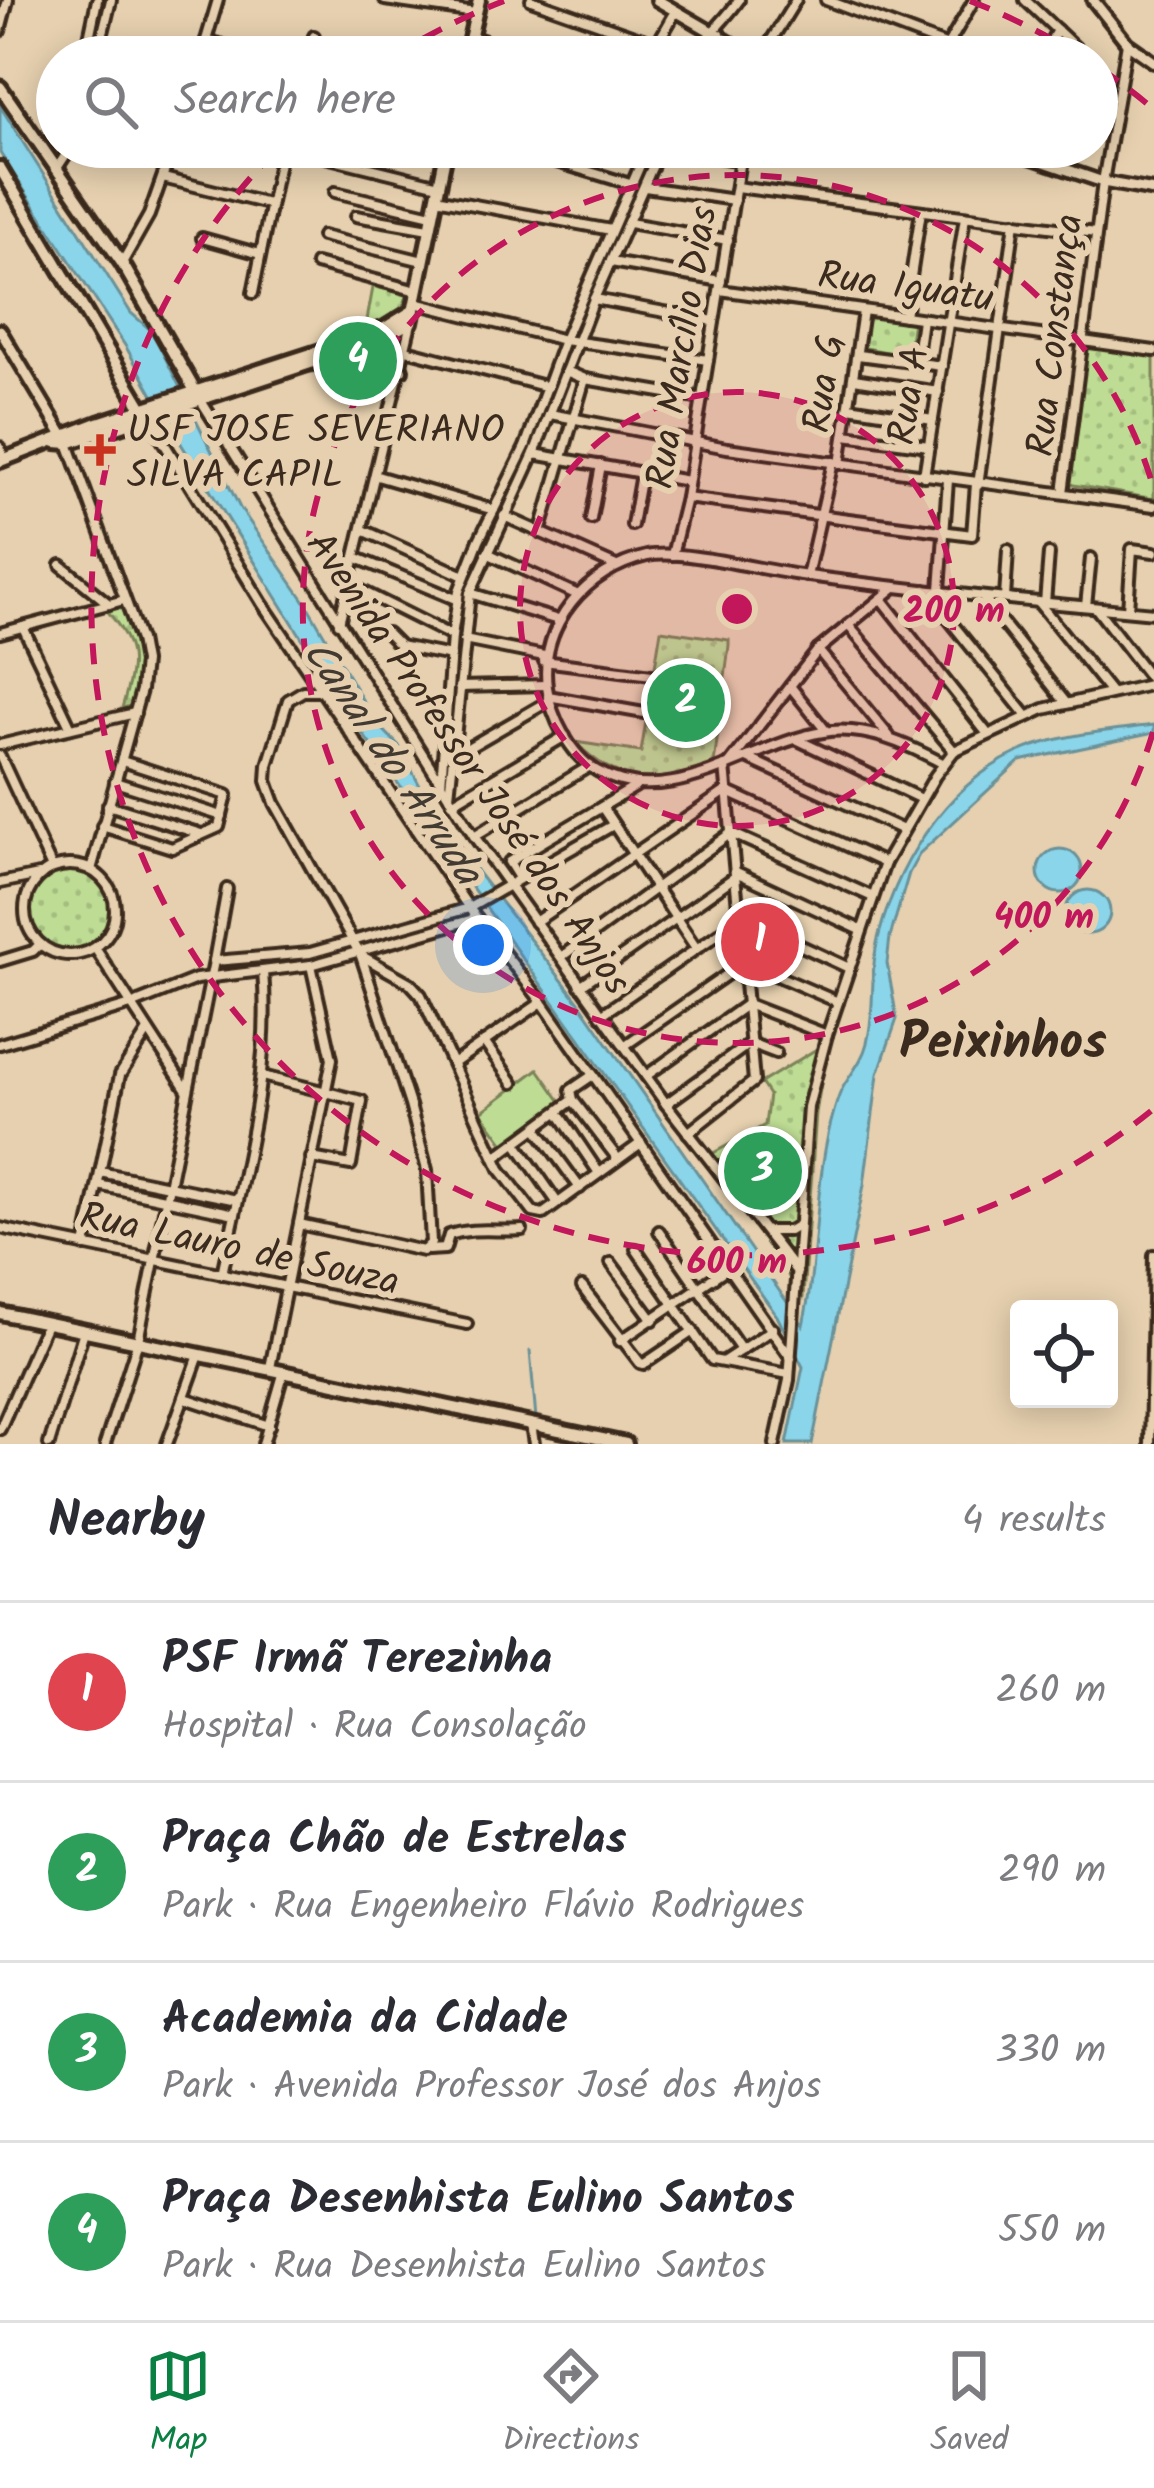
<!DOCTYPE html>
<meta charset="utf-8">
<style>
:root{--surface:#fff;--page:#f7f7f7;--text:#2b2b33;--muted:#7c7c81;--line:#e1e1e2;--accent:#0b8043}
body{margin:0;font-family:Kalam,sans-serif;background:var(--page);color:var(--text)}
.controls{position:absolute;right:36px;bottom:36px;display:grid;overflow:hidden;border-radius:12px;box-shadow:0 6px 30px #0003}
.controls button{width:108px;height:108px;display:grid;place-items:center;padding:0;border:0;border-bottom:3px solid var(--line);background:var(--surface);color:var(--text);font:60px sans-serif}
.you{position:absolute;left:483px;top:945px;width:42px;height:42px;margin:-30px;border:9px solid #fff;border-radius:50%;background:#1a73e8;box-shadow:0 0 0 18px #1a73e833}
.badge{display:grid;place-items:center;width:78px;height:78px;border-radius:50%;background:var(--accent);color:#fff;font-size:39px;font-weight:700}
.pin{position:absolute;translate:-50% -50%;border:6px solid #fff;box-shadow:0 3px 12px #0006}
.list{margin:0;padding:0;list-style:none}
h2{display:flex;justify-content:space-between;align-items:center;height:156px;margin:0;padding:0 48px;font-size:51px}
h2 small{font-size:39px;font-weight:400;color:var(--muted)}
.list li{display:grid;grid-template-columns:78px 1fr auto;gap:36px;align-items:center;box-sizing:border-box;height:180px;padding:0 48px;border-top:3px solid var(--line)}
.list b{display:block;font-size:45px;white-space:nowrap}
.list p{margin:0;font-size:39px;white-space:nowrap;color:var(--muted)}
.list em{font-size:39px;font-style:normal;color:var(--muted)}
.icon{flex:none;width:66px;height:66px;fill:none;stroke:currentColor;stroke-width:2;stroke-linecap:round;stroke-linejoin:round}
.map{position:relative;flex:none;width:1154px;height:1444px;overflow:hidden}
.search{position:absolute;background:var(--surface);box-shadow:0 6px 30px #0003;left:36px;right:36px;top:36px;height:132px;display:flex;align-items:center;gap:30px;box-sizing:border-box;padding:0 42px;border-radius:66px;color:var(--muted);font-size:45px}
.sheet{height:876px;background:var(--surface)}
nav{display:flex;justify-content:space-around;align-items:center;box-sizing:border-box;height:168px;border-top:3px solid var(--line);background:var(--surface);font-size:33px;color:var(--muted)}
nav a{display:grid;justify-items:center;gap:6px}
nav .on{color:var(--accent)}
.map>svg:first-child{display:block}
.grass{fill:#bedc94;stroke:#7c8359;stroke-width:3}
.park{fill:url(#park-dots);stroke:#7c8359;stroke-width:3}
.water{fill:#8ad5ea;stroke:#6a9198;stroke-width:3}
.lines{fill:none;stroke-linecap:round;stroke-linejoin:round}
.stream{stroke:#6a9198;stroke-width:3}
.canal{stroke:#8ad5ea;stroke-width:8}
.minor-casing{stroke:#3b2a1e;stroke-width:16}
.tertiary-casing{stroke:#3b2a1e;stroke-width:18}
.secondary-casing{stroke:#3b2a1e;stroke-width:20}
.minor{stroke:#e6d0af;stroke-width:8}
.tertiary{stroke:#e6d0af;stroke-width:9}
.secondary{stroke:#e6d0af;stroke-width:10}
.ring{fill:none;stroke:#c2185b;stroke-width:6;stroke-dasharray:21 15}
.poi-dot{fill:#c8321e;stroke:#e6d0af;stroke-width:4.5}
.labels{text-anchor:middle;stroke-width:12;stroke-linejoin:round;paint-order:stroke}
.street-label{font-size:39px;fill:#3b2a1e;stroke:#e6d0af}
.poi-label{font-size:39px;fill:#3b2a1e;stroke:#e6d0af;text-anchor:start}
.water-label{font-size:42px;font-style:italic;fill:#433b32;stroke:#e6d0af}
.district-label{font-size:51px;font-weight:bold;fill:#3b2a1e;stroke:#e6d0af}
.centre{fill:#c2185b;stroke:#e6d0af;stroke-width:6}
.ring-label{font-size:36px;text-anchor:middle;font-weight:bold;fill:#c2185b;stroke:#e6d0af;stroke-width:12;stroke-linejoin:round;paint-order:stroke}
</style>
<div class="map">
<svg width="1154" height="1444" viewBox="0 0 1154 1444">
<defs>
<pattern id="park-dots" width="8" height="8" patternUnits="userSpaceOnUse" patternTransform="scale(3)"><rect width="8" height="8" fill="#bedc94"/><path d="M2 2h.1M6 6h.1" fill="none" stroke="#a4bd7f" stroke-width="1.8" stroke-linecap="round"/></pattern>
</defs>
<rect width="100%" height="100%" fill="#e6d0af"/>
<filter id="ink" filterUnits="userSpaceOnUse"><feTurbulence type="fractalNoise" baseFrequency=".00833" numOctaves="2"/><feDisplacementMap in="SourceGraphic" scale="24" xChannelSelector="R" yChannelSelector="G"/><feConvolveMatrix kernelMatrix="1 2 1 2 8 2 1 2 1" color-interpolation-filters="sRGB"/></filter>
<g filter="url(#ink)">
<polygon class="grass" points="538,1069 562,1103 505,1145 481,1112"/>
<g class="park">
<polygon points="374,282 409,291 401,312 365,331"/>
<polygon points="865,313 913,321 908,356 860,347"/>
<polygon points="1090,345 1154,354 1154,499 1068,484 1083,358"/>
<polygon points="369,347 383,349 393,362 390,377 326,371 296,373 295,370"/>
<path d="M 121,605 C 145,635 142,669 134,705 L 122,708 C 136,660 138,648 105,608 Z"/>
<path d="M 661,630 L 729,640 L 729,646 L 714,764 C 656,785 621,788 575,742 L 641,752 Z"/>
<circle cx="70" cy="910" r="45"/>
<polygon points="828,1042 816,1113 803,1297 706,1157 765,1125 769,1095 761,1083"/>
</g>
<g class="water">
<path d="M 0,106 L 131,313 L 152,331 L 240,508 L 304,600 L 374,720 L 399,746 L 420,786 L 478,873 L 579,1002 L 803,1325 C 818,1262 814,1192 830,1126 C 833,1115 836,1102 841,1091 C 849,1075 862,1063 867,1043 C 876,1008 869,971 879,935 C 900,856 955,771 1037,745 C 1075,733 1115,730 1154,725 L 1154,733 L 1020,761 L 920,853 L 909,873 L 890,937 L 887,963 L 897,1019 L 878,1074 L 864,1185 L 812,1444 L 787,1444 L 803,1367 L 777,1316 L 355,723 L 175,434 L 126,347 L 0,153 Z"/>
<circle cx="1060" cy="871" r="22"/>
<circle cx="1088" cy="912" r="22"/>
</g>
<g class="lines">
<g class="stream">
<polyline points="701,57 714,39"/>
<polyline points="530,1351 536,1419"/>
</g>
<g class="canal">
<polyline points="92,38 103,0"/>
<polyline points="616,240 657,147"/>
<polyline points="564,367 587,309"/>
<polyline points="450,711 463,598 523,470"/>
<polyline points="220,970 306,962 466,916"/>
</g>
<g class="minor-casing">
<g id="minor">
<polyline points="385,0 476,13"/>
<polyline points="531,0 657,44 676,11"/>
<polyline points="826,0 977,57"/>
<polyline points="1025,0 1076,48"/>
<polyline points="0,31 8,0"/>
<polyline points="471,36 530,57"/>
<polyline points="206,40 261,57"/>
<polyline points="874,56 876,57"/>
<polyline points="85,57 97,0"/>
<polyline points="97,57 111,0"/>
<polyline points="201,57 218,0"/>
<polyline points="307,57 314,36"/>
<path d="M 694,57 C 707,34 724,22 739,0"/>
<polyline points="709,57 720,34"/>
<polyline points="761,57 796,0"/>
<polyline points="941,57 974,0"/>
<polyline points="1042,57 1057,30"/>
<polyline points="285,147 439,185"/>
<polyline points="507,147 630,184"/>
<polyline points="665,147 739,161"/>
<polyline points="57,168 71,147"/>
<polyline points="163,178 268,204"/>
<polyline points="645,187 734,200"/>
<polyline points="736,187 1096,233"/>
<polyline points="335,192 432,215"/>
<polyline points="436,198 611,230"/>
<polyline points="356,216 429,229"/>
<polyline points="629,223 728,240"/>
<polyline points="322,236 423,261"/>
<polyline points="202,238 260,254"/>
<polyline points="611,262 721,281"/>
<polyline points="122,263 149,215 173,147"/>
<polyline points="316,264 417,291"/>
<polyline points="720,290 1154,351"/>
<polyline points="253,293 282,147"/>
<polyline points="594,299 714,321"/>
<polyline points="415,303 564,340 708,360"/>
<polyline points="905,316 921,211"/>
<polyline points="406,350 548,387"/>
<polyline points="858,355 942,366"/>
<polyline points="916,363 922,319"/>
<polyline points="566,371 585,379 702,399"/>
<polyline points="854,379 938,392"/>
<polyline points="200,399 474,836 666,1104 797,1272"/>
<polyline points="849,407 933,420"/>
<polyline points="550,414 727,448 1154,506"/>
<polyline points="148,417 262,603 469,908 542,1002 791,1358"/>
<polyline points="845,435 929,446"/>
<polyline points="68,443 140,640 144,662 141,690 91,870"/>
<polyline points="0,447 4,459"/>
<polyline points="534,454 688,481"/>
<polyline points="840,464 863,311"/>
<polyline points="377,476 494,510"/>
<polyline points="924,476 965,217"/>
<polyline points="978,485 1015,222"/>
<polyline points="1063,493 1103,182 1127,43"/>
<polyline points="686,498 972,535 976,484"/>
<polyline points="504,516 616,566"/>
<polyline points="591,519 601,465"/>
<polyline points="632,525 641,474"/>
<polyline points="363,530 464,576"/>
<polyline points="540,533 585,379"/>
<polyline points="487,553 578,595"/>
<polyline points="672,555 686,498 742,147"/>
<polyline points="357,558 458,600"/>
<polyline points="61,565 109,604"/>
<polyline points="807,576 833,462"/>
<polyline points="350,585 452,636"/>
<polyline points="925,590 1026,715"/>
<polyline points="940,590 948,480"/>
<polyline points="470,593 558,620"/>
<polyline points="982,597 1066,703"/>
<polyline points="1005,598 1008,550"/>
<polyline points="882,600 987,733"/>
<polyline points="1038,602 1111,693"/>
<polyline points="1045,603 1049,554"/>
<polyline points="1086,606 1091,558"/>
<polyline points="1096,608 1154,683"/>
<polyline points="1128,610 1132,549 1154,552"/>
<polyline points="339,623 411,323"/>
<polyline points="848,625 954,751"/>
<polyline points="23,627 71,728"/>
<polyline points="0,633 124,600"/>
<polyline points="387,633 400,646 451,656"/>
<polyline points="464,640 544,656"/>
<polyline points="818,650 889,736"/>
<polyline points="544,661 652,675"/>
<polyline points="790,686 826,731"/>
<polyline points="459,687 546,685"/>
<polyline points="548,696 644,713"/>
<polyline points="798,740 921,799"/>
<polyline points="0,745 135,713"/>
<polyline points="0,756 52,868"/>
<polyline points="454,756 549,701"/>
<polyline points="747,758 903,830"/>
<polyline points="730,763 818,650 895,587"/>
<path d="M 944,764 C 907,744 865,725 823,732 C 749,744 671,813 597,771 C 570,755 551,717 547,687 C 539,625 586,570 647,556 C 683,549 761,570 801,575 C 918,591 1036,602 1154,613"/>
<polyline points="115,782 222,816"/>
<polyline points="441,785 452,636 459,591 479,540 525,447 564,340 648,147"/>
<polyline points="449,796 470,593 534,454 594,299 661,147"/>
<polyline points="452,803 565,736"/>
<polyline points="108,805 201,834"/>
<polyline points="602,807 696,948"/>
<polyline points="102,826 172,848 219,827 227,795 122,761"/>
<polyline points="474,836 590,766"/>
<circle cx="70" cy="910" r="45"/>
<polyline points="736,872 861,930"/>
<polyline points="519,878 509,862 635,787"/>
<polyline points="0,883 39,875"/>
<polyline points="535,922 726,791 885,863"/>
<polyline points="95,948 187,1090"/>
<polyline points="362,956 410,983 421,995 500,1169 533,1212 543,1214 641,1143"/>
<polyline points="561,957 731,833 873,897"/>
<polyline points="0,961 33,951 40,944"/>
<polyline points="214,961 227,889"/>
<polyline points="580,986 736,876"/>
<polyline points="601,1015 741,918 849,968"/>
<polyline points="484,1042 513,1083"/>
<polyline points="0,1044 131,1005 196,979 311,965 477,918"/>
<polyline points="624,1046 745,962 838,1002"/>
<polyline points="454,1063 542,1002"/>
<polyline points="262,1076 362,1101 351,1165 311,1158"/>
<polyline points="646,1076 747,1004 827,1035"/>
<polyline points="573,1100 618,1159"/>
<polyline points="666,1104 750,1043 776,1053"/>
<polyline points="558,1112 599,1173"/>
<polyline points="536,1128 580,1188"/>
<polyline points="688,1133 754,1081 725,766"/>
<polyline points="516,1143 557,1202"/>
<polyline points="496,1157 573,1100 571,1090 593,1075"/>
<polyline points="100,1172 237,1200"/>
<polyline points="98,1185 235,1214"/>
<polyline points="299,1224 423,1251 431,1243 427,1170 410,1105 361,956 275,803 267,781 268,765 288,700 303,691 322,691"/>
<polyline points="0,1228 467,1324"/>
<polyline points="659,1231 741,1350"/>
<polyline points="768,1231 789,1231 799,1225"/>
<polyline points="85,1246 120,1075 148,1031"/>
<polyline points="636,1249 712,1360 789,1374"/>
<path d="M 428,1250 L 445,1249 L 449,1235 C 474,1227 497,1232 522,1230"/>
<polyline points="611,1263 653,1320"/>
<path d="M 222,1274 C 243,1173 272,1074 263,971"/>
<polyline points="582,1287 640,1363 644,1364 693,1331"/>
<polyline points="620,1341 729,1267"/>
<polyline points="724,1361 773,1329"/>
<polyline points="270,1368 332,1059 311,965"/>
<polyline points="185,1398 269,1426"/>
<polyline points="531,1424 534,1444"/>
<polyline points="0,1429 46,1324"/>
<polyline points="49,1444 84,1331"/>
<polyline points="105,1444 138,1341 214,961 310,953 469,908 613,825"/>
<polyline points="167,1444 199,1355"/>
<polyline points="263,1444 284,1371"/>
<polyline points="775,1444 789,1380 808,1107 827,1035 885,863 935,776 954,751 1044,709 1154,684"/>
<polyline points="1150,1444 1154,1255"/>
</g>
</g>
<g class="tertiary-casing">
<g id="tertiary">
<polyline points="657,0 755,57"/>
<polyline points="1093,0 1127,43 1154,62"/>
<polyline points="1001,147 1103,182 1154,191"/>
<polyline points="0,330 65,439"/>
</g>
</g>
<g class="secondary-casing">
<g id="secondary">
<polyline points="466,57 479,0"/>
<polyline points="0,87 122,263 198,396"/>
<polyline points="0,168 145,413"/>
<polyline points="377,341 391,351 401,370"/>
<polyline points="56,442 68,443 377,341 411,322 447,147"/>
<polyline points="0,461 98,423 358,339 385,328 414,310"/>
<polyline points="0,1313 626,1444"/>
</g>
</g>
<use href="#minor" class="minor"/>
<use href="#tertiary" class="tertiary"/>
<use href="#secondary" class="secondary"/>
</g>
</g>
<circle cx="737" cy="609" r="217" fill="#c2185b" fill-opacity=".12"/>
<g class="ring">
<circle cx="737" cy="609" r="217"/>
<path d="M1153 732A434 434 0 1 1 1153 486"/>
<path d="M1151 1111A651 651 0 0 1 277 149M392 57A651 651 0 0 1 504 1M970 1A651 651 0 0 1 1082 57M1101 69A651 651 0 0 1 1151 107"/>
</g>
<path class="poi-dot" d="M94 432h12v12h12v12h-12v12h-12v-12h-12v-12h12z"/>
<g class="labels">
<g class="street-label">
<text transform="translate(906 285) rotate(8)" y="14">Rua Iguatu</text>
<text transform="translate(1053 335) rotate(-83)" y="14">Rua Constança</text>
<text transform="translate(680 347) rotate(-81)" y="14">Rua Marcílio Dias</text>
<text transform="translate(822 383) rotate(-81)" y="14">Rua G</text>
<text transform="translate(907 395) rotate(-81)" y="14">Rua A</text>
<text transform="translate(470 762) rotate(56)" y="14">Avenida Professor José dos Anjos</text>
<text transform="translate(240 1247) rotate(12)" y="14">Rua Lauro de Souza</text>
</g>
<g class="poi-label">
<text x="127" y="442">USF JOSE SEVERIANO<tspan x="127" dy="45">SILVA CAPIL</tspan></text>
</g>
<g class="water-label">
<text transform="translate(394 761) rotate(56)" y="15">Canal do Arruda</text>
</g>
<g class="district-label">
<text x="1003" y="1058">Peixinhos</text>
</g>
</g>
<circle cx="737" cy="609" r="18" class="centre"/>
<g class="ring-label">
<text x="954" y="622">200 m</text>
<text x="1044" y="928">400 m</text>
<text x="737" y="1273">600 m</text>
</g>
</svg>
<div class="controls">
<button><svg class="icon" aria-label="locate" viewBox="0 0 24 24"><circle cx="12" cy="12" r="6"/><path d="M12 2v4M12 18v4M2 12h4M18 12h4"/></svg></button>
</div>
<div class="you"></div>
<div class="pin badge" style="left:760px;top:942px;background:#e0444e">1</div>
<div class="pin badge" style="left:686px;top:703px;background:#2e9e5b">2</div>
<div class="pin badge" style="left:763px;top:1171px;background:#2e9e5b">3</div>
<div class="pin badge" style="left:358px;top:361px;background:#2e9e5b">4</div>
<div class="search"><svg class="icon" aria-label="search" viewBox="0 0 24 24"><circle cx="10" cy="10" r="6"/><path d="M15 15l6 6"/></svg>Search here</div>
</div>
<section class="sheet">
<h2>Nearby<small>4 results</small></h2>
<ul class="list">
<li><span class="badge" style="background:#e0444e">1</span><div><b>PSF Irmã Terezinha</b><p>Hospital · Rua Consolação</p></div><em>260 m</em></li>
<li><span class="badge" style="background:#2e9e5b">2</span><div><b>Praça Chão de Estrelas</b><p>Park · Rua Engenheiro Flávio Rodrigues</p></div><em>290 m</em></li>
<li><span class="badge" style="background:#2e9e5b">3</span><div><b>Academia da Cidade</b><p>Park · Avenida Professor José dos Anjos</p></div><em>330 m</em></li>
<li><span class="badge" style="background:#2e9e5b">4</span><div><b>Praça Desenhista Eulino Santos</b><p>Park · Rua Desenhista Eulino Santos</p></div><em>550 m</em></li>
</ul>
</section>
<nav>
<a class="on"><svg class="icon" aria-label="map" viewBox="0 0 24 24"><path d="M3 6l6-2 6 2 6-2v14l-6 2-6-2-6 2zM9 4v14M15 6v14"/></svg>Map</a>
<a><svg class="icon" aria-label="directions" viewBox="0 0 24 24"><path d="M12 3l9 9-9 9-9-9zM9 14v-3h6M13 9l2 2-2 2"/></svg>Directions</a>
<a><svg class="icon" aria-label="saved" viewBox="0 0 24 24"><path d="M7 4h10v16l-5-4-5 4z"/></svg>Saved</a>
</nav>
